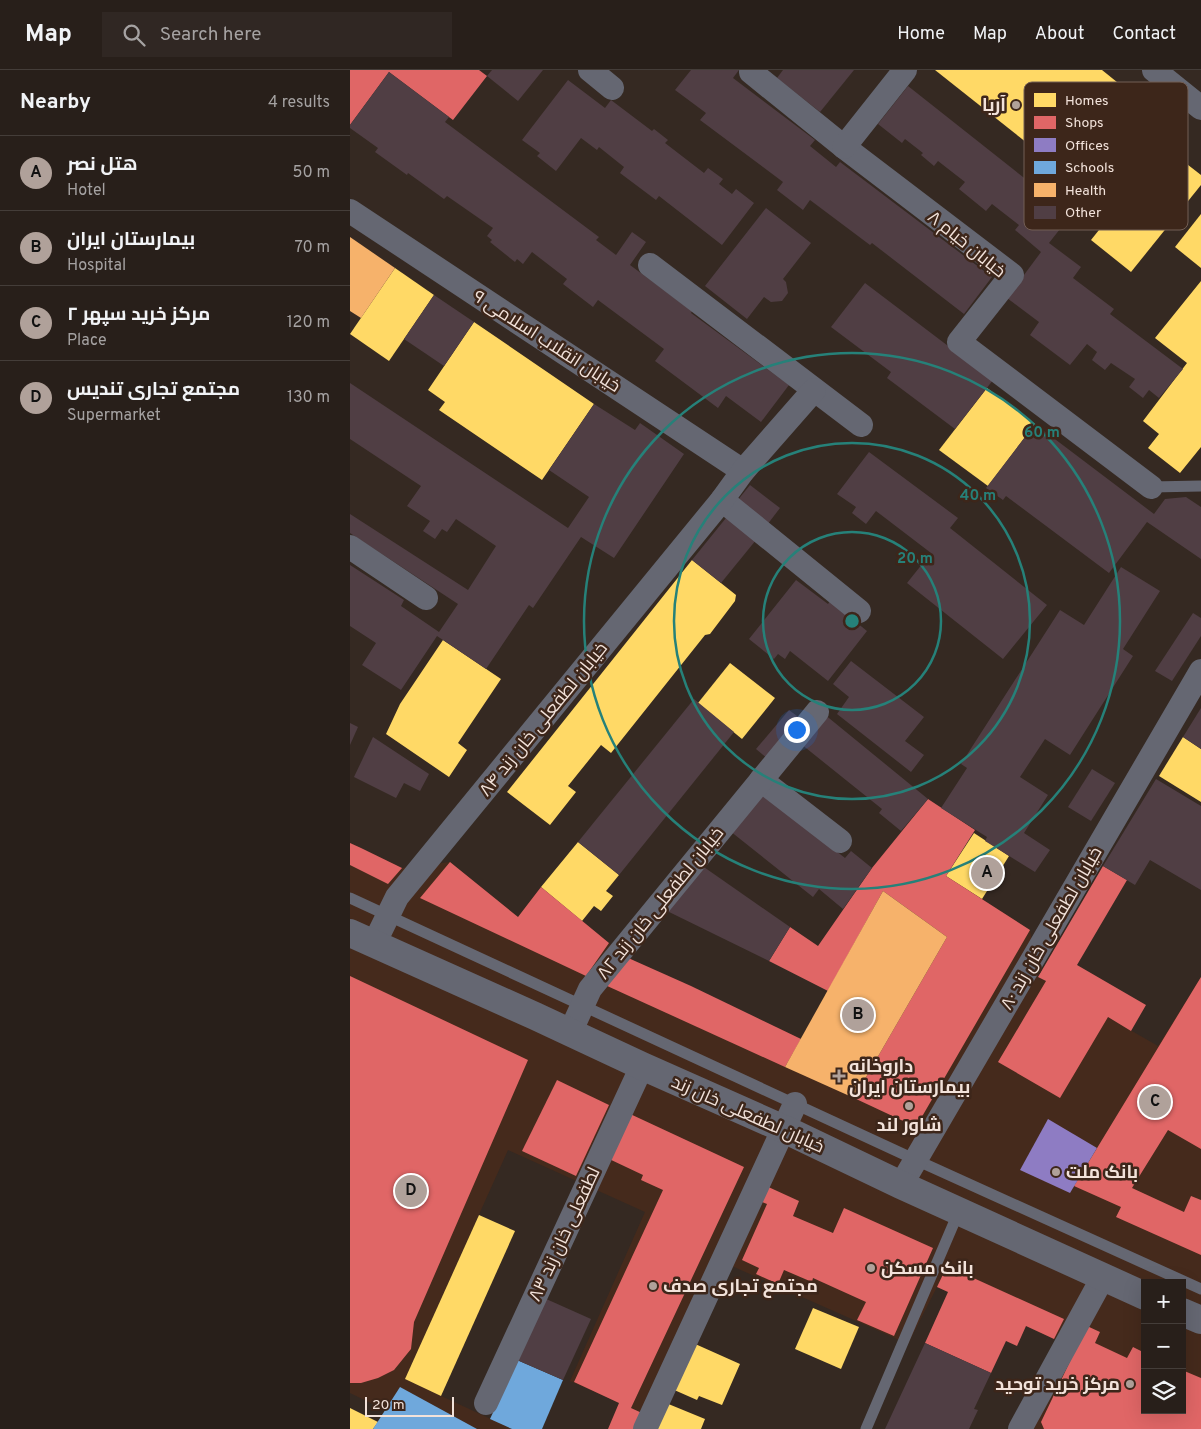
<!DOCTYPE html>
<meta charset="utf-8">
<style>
:root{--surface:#281f1a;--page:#302723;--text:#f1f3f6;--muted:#a5a2a2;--line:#443d39;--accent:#b0a19a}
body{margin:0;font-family:Overpass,Cairo,sans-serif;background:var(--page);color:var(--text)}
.controls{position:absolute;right:15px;bottom:15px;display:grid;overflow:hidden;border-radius:0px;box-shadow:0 5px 20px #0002}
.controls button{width:45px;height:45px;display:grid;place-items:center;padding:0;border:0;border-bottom:1px solid var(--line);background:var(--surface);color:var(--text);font:25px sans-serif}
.scale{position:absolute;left:15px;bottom:12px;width:89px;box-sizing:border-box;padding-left:5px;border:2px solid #f2e2da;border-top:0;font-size:14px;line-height:18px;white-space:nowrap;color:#f2e2da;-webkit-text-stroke:4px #3d261a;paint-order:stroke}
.you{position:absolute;left:446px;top:659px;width:18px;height:18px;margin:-12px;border:4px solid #fff;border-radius:50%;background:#1a73e8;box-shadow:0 0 0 8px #1a73e833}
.badge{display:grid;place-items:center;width:32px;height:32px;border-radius:50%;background:var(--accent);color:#111;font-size:16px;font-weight:700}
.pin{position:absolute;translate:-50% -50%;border:2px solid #fff;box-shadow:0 1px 5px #0006}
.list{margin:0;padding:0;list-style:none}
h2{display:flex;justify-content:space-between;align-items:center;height:65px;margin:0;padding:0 20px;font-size:21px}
h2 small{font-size:16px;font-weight:400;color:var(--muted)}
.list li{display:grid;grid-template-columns:32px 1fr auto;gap:15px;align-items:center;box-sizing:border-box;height:75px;padding:0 20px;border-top:1px solid var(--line)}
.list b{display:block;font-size:19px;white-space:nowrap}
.list p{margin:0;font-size:16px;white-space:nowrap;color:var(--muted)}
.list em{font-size:16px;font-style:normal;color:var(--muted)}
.icon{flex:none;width:28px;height:28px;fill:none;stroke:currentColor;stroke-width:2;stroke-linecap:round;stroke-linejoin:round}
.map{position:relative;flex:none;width:851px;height:1359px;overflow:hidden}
header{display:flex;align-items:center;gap:30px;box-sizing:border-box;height:70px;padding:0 25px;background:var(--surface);border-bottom:1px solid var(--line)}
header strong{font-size:24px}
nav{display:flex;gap:28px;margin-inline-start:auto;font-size:18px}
.search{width:350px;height:45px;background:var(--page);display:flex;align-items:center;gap:12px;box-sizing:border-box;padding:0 18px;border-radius:0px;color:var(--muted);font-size:19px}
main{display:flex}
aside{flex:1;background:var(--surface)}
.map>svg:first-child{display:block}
.built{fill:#452a1c;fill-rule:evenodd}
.homes{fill:#ffd966}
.shops{fill:#e06666}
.offices{fill:#8e7cc3}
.schools{fill:#6fa8dc}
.health{fill:#f6b26b}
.building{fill:#503e44}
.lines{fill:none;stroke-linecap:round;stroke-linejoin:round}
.service{stroke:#656772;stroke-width:11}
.minor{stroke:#656772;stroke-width:24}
.tertiary{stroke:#656772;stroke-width:28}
.ring{fill:none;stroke:#268179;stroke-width:2.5}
.poi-dot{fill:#b0a19a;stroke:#3d261a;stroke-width:2}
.labels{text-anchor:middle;stroke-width:5;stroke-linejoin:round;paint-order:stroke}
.poi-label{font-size:18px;font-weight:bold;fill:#f2e2da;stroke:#3d261a;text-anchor:start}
.street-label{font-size:18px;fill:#f2e2da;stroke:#3d261a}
.key{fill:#3d261a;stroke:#735e54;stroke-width:1}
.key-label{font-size:14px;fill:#f2e2da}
.centre{fill:#268179;stroke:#3d261a;stroke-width:2.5}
.ring-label{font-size:15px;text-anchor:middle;font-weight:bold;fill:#268179;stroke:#3d261a;stroke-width:5;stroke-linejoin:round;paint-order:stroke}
</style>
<header>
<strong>Map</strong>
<div class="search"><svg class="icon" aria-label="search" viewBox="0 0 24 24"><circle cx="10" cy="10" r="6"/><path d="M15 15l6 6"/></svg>Search here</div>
<nav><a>Home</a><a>Map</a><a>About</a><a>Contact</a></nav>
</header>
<main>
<aside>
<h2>Nearby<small>4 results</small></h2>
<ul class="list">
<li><span class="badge">A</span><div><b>هتل نصر</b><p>Hotel</p></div><em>50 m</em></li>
<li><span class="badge">B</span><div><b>بیمارستان ایران</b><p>Hospital</p></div><em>70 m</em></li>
<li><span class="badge">C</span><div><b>مرکز خرید سپهر ۲</b><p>Place</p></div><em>120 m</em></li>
<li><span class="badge">D</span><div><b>مجتمع تجاری تندیس</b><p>Supermarket</p></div><em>130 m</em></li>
</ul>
</aside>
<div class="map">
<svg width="851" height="1359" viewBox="0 0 851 1359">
<rect width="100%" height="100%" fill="#352922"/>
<path class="built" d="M 0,773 L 52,798 L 100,792 L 168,847 L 191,817 L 276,887 L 451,969 L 533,821 L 570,848 L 596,806 L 680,860 L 688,907 L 808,976 L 851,907 L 851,1359 L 672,1359 L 714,1273 L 587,1217 L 558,1274 L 366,1189 L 297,1345 L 220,1311 L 295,1142 L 158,1080 L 55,1309 L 162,1359 L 23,1359 L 35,1340 L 0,1323 ZM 795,1213 L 832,1213 L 832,1340 L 795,1340 Z"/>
<g class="homes">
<polygon points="585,0 752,0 818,53 753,133"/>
<polygon points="815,77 851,105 851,115 781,202 741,170"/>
<polygon points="851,144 851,198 825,177"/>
<polygon points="45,198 84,225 39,291 0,264"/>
<polygon points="851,211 851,377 830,403 798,378 809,364 793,351 837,293 805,268"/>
<polygon points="124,252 244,334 192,410 89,340 95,332 78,320"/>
<polygon points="637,318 685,354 638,416 589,380"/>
<polygon points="342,490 386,525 385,531 360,564 355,565 261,683 251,675 218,716 226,722 200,755 157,722"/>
<polygon points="93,570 151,609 108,673 117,680 99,707 36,664 50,634"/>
<polygon points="380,593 425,628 392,669 348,633"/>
<polygon points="833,667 851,679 851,732 809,706"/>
<polygon points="624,763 659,786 632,829 596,806"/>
<polygon points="228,772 269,805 256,821 263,826 251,841 244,836 232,851 191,817"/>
<polygon points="129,1145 165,1161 91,1326 55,1309"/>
<polygon points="463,1238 509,1257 491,1299 445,1279"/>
<polygon points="343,1273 390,1294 372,1335 349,1326 347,1330 322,1319"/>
<polygon points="316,1333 355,1349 351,1359 305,1359"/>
<polygon points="0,1338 28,1352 23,1359 0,1359"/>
</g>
<g class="shops">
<polygon points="0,0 129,0 137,6 103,50 39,2 0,55"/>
<polygon points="578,729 625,760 596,806 680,860 566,1057 504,1028 597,867 533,821 478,921 419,891 440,857 468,876 522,798"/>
<polygon points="0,773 11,778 52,798 38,814 0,795"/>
<polygon points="100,792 168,847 191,817 259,873 236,906 70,828"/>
<polygon points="753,796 777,810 727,895 796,935 781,961 758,947 710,1028 648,992 696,911 688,907"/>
<polygon points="276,887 341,916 451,969 435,997 255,915"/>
<polygon points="0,906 178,990 64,1252 61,1279 44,1300 28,1308 11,1313 0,1313"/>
<polygon points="851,907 851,1079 818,1060 782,1118 834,1142 841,1126 851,1130 851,1185 766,1147 771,1137 724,1116"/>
<polygon points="207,1010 259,1035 226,1106 172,1081"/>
<polygon points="278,1043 394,1097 281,1338 292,1343 285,1359 258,1359 269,1333 224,1312 313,1120 291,1110 293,1105 257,1088"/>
<polygon points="414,1115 449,1131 443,1146 483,1163 494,1138 583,1178 544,1266 507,1250 516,1232 463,1208 462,1212 434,1200 428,1214 406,1204 409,1198 392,1190 417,1134 407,1130"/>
<polygon points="597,1196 714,1249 704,1269 676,1256 667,1276 656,1271 641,1303 575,1273 598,1222 587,1217"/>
<polygon points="737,1256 750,1262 745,1273 777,1288 783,1277 795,1283 795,1340 832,1340 832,1300 851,1308 851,1359 694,1359 691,1352"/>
</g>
<polygon class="offices" points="698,1049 747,1078 720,1123 670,1100"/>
<g class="schools">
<polygon points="167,1290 213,1310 192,1359 162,1359 140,1349"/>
<polygon points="50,1317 127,1359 23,1359"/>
</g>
<g class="health">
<polygon points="0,167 45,198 11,248 0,241"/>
<polygon points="533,821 597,867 504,1028 435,997"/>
</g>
<g class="building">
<polygon points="142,0 193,0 168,31 137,6"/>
<polygon points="341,0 389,0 383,8 465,70 460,76 486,97 490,92 642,207 614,244 522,173 520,175 460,130 453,140 427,120 433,112 350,50 356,43 325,20"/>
<polygon points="433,0 504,0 470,42 427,8"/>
<polygon points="39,2 99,47 95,52 249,167 246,170 266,185 282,162 296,172 280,195 342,241 341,243 439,315 411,352 376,326 368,338 305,291 314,279 248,230 243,237 213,214 217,209 182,182 173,194 167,189 165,192 140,172 142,170 137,166 143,158 97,126 94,129 58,103 57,105 25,82 28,78 0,58 0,55"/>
<polygon points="218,10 255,38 261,30 302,61 304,59 318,70 315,73 354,103 358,98 373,109 369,114 382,124 386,119 404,133 372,175 309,126 306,130 270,103 274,97 249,77 247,80 231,68 206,101 187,86 190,83 172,70"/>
<polygon points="558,16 721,145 699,173 731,197 723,208 764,239 760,244 833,299 809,328 799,320 793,328 779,317 785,309 761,293 755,300 742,290 747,282 737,274 720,295 680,265 689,252 657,228 691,182 665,160 669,155 642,134 636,141 609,119 615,112 588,91 584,96 571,85 573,83 555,69 552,73 528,54"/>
<polygon points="416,138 461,173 433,209 436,212 438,223 432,231 421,232 414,227 397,249 355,216"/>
<polygon points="515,213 643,310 605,359 537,308 541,302 481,257"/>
<polygon points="84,225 124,252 94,296 54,269"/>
<polygon points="0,313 218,458 239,427 199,400 244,334 285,360 290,353 334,384 264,488 231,467 183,538 179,535 136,599 87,566 51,620 12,595 26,573 0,556 0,495 54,530 51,536 89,562 108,534 0,463 0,444 118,520 146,476 106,449 97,462 92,459 85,469 73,461 80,451 57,436 71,416 0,369"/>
<polygon points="685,354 804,444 815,429 836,427 851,437 851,489 797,452 759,503 656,426 653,430 636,418"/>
<polygon points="519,382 608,448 600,458 697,535 653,589 557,513 581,483 526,441 516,454 502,443 506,437 487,424"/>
<polygon points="400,415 430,438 417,455 387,431"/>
<polygon points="376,448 406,470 371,513 342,490"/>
<polygon points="771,497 810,521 773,579 783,586 720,685 695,669 670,707 698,725 674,763 700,780 685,802 635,771 637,767 591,738 617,698 611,694 710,540 734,555"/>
<polygon points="446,510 478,534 480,531 517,561 478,611 440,581 435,589 428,584 424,589 399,569"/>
<polygon points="843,543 851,548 851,566 822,611 805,601"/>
<polygon points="501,591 574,647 555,671 574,685 561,702 487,644 499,627 483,614"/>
<polygon points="344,629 384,662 269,805 228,772"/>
<polygon points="851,638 851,679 833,667"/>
<polygon points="439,640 451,649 418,689 406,679"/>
<polygon points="474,644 578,729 551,761 529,743 532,739 451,674"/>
<polygon points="0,653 8,657 0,675"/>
<polygon points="23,667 79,704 70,721 54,713 46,728 4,707"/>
<polygon points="742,699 765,713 741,751 718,737"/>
<polygon points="806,709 851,736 851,820 800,790 785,815 753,796"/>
<polygon points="411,722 495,788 501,781 522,798 493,839 469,819 463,827 380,761"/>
<polygon points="351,795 440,857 419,891 315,840"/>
<polygon points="194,1228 241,1249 213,1310 167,1290"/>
<polygon points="575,1273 641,1303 624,1339 628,1340 619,1359 535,1359"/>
</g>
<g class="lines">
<g class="service">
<polyline points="801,417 851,416"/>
<polyline points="0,828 566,1090 851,1219"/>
<polyline points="516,1359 609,1141"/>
</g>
<g class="minor">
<polyline points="240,0 262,18"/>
<polyline points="804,0 851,38"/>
<polyline points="401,2 494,77 662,205 609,272 801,417"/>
<polyline points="494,77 555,0"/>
<polyline points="0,141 393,401"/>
<polyline points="300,195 511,355"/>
<polyline points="372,430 509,541"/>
<polyline points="0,477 76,528"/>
<polyline points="411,710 490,771"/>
<polyline points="24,874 47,827 372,430 393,401 464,320"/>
<polyline points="220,963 240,919 467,642"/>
<polyline points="551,1115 851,601"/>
<polyline points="136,1333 292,996"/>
<polyline points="295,1359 445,1034"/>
<polyline points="670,1359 753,1207"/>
</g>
<g class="tertiary">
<polyline points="0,863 185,946 292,996 434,1059 551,1115 795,1226"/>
<polyline points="832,1242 851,1250"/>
</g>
</g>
<g class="ring">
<circle cx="502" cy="551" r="89"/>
<circle cx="502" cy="551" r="178"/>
<circle cx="502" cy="551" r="268"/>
</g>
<g class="poi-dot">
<circle cx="666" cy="35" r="5"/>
<path d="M486.5 998.5h5v5h5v5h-5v5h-5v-5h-5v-5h5z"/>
<circle cx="559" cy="1036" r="5"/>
<circle cx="706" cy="1102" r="5"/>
<circle cx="521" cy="1198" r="5"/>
<circle cx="303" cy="1216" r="5"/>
<circle cx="780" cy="1314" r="5"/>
</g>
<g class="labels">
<g class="poi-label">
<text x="656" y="41" text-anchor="end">آریا</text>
<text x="499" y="1002">داروخانه<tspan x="499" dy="21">بیمارستان ایران</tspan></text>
<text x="559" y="1061" text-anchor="middle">شاور لند</text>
<text x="716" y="1108">بانک ملت</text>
<text x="531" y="1204">بانک مسکن</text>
<text x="313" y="1222">مجتمع تجاری صدف</text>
<text x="770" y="1320" text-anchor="end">مرکز خرید توحید</text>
</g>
<g class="street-label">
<text transform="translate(617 174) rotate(39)" y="6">خیابان خیام ۸</text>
<text transform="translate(197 271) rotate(33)" y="6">خیابان انقلاب اسلامی ۹</text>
<text transform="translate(193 649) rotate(-51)" y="6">خیابان لطفعلی خان زند ۸۴</text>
<text transform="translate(310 833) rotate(-51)" y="6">خیابان لطفعلی خان زند ۸۲</text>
<text transform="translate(701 858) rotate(-60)" y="6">خیابان لطفعلی خان زند ۸۰</text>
<text transform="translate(398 1044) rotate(24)" y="6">خیابان لطفعلی خان زند</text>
<text transform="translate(214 1164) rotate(-65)" y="6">لطفعلی خان زند ۸۳</text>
</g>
</g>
<rect x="674" y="12" width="164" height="148" rx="8" class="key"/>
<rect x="684" y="23" width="22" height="14" fill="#ffd966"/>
<rect x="684" y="46" width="22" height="13" fill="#e06666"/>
<rect x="684" y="68" width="22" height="14" fill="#8e7cc3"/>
<rect x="684" y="91" width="22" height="13" fill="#6fa8dc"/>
<rect x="684" y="113" width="22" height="14" fill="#f6b26b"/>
<rect x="684" y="136" width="22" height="13" fill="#503e44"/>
<g class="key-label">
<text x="715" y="35">Homes</text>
<text x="715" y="57">Shops</text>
<text x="715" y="80">Offices</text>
<text x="715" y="102">Schools</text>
<text x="715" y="125">Health</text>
<text x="715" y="147">Other</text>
</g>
<circle cx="502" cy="551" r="8" class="centre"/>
<g class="ring-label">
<text x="692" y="367">60 m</text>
<text x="628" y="430">40 m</text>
<text x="565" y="493">20 m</text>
</g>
</svg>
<div class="controls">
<button>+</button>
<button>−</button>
<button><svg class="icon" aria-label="layers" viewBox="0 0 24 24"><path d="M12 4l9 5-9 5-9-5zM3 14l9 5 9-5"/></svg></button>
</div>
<div class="scale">20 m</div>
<div class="you"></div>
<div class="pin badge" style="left:637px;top:803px">A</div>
<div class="pin badge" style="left:508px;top:945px">B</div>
<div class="pin badge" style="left:805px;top:1032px">C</div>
<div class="pin badge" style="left:61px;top:1121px">D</div>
</div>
</main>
